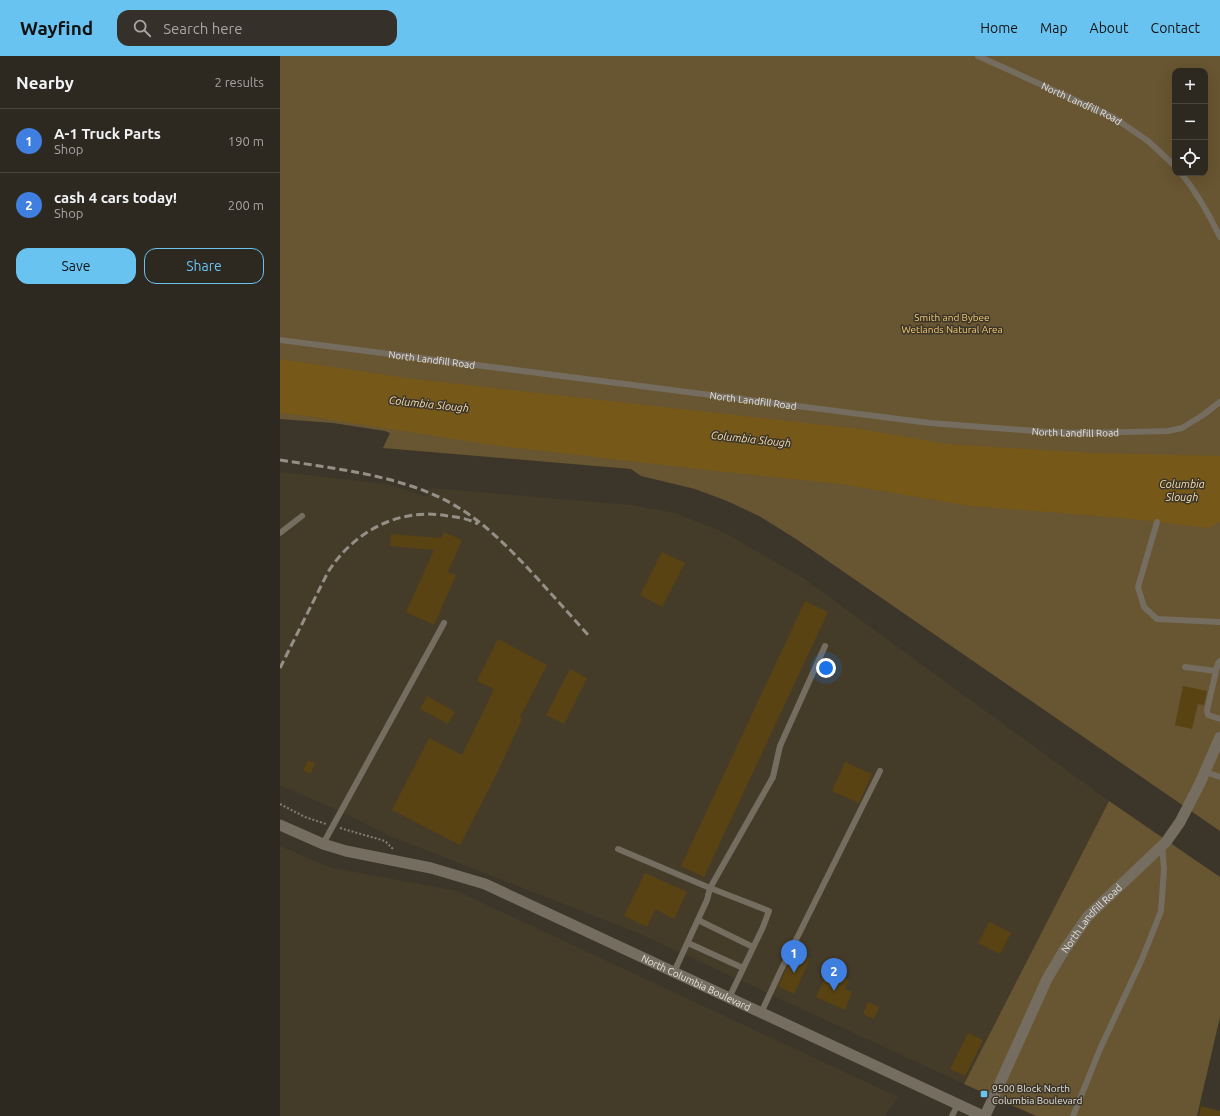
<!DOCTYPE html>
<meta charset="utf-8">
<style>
:root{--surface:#2d2820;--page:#353029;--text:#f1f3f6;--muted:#a7a6a5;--line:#48443e;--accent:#69c3f1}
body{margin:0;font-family:Ubuntu,sans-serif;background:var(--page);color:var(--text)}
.controls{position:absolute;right:12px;top:12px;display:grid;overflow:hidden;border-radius:8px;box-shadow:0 4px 16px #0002}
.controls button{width:36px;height:36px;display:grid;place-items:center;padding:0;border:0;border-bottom:1px solid var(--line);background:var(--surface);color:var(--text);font:20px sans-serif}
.you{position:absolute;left:546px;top:612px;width:14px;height:14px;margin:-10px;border:3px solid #fff;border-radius:50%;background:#1a73e8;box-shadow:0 0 0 6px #1a73e833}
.badge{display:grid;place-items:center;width:26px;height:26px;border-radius:50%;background:var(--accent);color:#fff;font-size:13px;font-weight:700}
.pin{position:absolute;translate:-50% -33px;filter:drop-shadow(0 1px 2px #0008)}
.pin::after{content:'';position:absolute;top:21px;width:14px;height:12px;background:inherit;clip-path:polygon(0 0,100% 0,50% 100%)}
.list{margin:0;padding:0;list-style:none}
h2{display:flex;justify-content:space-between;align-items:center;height:52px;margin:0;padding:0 16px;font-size:17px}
h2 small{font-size:13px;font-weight:400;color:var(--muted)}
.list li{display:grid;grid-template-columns:26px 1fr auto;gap:12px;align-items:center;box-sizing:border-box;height:64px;padding:0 16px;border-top:1px solid var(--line)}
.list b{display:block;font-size:15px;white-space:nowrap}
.list p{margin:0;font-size:13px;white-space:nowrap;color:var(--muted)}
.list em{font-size:13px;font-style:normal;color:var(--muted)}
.actions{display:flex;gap:8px;padding:12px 16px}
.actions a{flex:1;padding:9px 0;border:1px solid var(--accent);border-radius:12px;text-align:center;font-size:14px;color:var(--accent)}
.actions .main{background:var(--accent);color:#111}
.icon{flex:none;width:22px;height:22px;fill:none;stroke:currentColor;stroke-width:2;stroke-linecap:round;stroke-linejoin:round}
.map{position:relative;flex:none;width:940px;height:1060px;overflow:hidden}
header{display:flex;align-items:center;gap:24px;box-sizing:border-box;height:56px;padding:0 20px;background:var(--accent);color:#111}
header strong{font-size:19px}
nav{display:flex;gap:22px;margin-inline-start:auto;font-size:14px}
.search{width:280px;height:36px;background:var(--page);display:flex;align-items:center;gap:10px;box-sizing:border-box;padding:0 14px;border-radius:12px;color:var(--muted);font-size:15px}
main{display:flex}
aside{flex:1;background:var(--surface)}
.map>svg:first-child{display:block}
.built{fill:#453b29}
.green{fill:#685531;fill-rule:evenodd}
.water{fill:#765818}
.building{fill:#594313}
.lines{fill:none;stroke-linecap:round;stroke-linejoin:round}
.path{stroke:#837e74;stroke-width:2;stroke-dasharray:2 2;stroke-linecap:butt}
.service{stroke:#756d60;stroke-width:6}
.minor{stroke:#756d60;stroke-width:11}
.secondary{stroke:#756d60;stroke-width:11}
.rail{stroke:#959087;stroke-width:3;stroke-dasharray:8 4;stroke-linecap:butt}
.poi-dot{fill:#69c3f1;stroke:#3c362a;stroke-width:1.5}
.labels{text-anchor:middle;stroke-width:3;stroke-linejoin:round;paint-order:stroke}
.street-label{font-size:10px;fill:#e7e3dc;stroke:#3c362a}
.park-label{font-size:10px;fill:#f6c972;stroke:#3c362a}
.poi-label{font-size:10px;fill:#e7e3dc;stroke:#3c362a;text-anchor:start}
.water-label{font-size:11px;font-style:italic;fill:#fadfae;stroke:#3c362a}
</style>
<header>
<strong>Wayfind</strong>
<div class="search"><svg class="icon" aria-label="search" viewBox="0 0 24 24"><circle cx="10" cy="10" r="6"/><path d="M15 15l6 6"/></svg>Search here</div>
<nav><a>Home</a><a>Map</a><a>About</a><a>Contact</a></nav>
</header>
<main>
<aside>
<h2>Nearby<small>2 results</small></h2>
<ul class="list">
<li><span class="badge" style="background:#3f7fe0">1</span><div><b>A-1 Truck Parts</b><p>Shop</p></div><em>190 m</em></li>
<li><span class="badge" style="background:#3f7fe0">2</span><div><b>cash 4 cars today!</b><p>Shop</p></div><em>200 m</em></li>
</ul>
<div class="actions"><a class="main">Save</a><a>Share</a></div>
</aside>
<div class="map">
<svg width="940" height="1060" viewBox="0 0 940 1060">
<rect width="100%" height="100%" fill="#3c362a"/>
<g class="built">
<polygon points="0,416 107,428 147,441 151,432 351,449 395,457 443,476 523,522 829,745 684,1028 358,877 115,782 55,753 0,729"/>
<polygon points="0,790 48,811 177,835 618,1041 604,1060 0,1060"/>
</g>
<g class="green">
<path d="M 0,0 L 940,0 L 940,775 L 516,483 L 479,460 L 447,445 L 415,433 L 361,420 L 351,413 L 103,392 L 110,377 L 105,375 L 53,367 L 0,363 ZM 895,15 L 925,15 L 925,117 L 895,117 Z"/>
<polygon points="829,745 940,821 940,961 917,1060 756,1060 684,1028"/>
</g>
<polygon class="water" points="0,303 133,323 580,373 666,388 813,397 940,400 940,466 928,472 844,462 690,450 560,428 419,413 219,390 27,360 0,357"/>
<g class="building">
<polygon points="164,476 182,484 168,516 176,519 154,569 126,556 154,494 110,490 111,478 161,482"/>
<polygon points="382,496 405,507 382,551 360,539"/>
<polygon points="525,545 548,556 424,821 401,810"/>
<polygon points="218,583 267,609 240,661 242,663 217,717 180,789 112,754 149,682 182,699 214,633 197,625"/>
<polygon points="290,613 307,622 284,668 266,659"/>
<polygon points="903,630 927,635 924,649 918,648 912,673 895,669"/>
<polygon points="147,640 175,656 168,668 140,653"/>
<polygon points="28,704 35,708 30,718 23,714"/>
<polygon points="565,706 592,718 579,747 552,735"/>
<polygon points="365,817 407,836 394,863 375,853 367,871 344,860"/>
<polygon points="709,866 731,877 720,898 698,887"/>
<polygon points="515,896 530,903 514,938 498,930"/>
<polygon points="548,915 569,924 565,933 572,936 565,954 536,941"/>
<polygon points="588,946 599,951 594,963 583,958"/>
<polygon points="688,977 703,984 685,1020 670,1013"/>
<polygon points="921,1050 940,1055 940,1060 919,1060"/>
</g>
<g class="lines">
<g class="path">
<polyline points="0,748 25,761 46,768"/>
<polyline points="60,772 105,785 114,794"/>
</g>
<g class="service">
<path id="s1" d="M 698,0 L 833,61 L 868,85 L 895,110"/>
<path d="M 901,117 C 917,137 929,158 940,181"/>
<path id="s2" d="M 0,284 L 650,367 L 768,376 L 807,377 L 888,375 L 902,372 L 923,359 L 940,346"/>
<polyline points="877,466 858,531 864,551 877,563 940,566"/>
<polyline points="0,477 22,460"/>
<polyline points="940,605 938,607 927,654 928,659 940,663"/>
<polyline points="905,611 936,615"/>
<polyline points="925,716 940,721"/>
<polyline points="43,788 164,567"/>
<polyline points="338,793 430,832 427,844 394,916"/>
<polyline points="418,864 473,891"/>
<polyline points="408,887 463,912"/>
<polyline points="449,942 483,871 489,855 430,832 493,721 500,690 545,590"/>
<polyline points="481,957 500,916 600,715"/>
<polyline points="672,1060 678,1048"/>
<polyline points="793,1060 820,993 862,903 881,855 884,813 882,790"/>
</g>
<path class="minor" id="s3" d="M 705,1060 L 767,923 L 783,896 L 808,860 L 886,786 L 900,766 L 920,727 L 940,681"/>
<path class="secondary" id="s4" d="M 0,769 L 43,788 L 66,795 L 151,812 L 205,828 L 703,1060"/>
<g class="rail">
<path d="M 0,404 C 44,411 89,416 131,430 C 187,448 218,480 257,522 C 275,542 292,561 310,581"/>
<path d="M 0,612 L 48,516 C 74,475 120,451 168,460 C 178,461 189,463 198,468"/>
</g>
</g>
<rect class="poi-dot" x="700" y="1034" width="8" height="8" rx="2"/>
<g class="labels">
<g class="street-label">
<text dy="4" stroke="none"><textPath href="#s1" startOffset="114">North Landfill Road</textPath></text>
<text dy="4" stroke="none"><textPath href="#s2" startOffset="153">North Landfill Road</textPath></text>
<text dy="4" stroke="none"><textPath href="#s2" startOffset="477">North Landfill Road</textPath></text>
<text dy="4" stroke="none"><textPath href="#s2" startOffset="801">North Landfill Road</textPath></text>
<text dy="4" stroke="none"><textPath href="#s3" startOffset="226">North Landfill Road</textPath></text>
<text dy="4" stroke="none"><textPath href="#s4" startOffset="447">North Columbia Boulevard</textPath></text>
</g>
<g class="park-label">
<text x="672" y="265">Smith and Bybee<tspan x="672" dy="12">Wetlands Natural Area</tspan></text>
</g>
<g class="poi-label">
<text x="712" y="1036">9500 Block North<tspan x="712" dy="12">Columbia Boulevard</tspan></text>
</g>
<g class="water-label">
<text transform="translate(149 348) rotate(6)" y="4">Columbia Slough</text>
<text transform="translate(471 383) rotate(6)" y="4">Columbia Slough</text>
<text x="902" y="432">Columbia<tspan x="902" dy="13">Slough</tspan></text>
</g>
</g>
</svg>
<div class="controls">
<button>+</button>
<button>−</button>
<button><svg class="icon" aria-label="locate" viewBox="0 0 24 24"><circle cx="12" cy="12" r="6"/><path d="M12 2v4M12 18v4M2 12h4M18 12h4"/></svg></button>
</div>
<div class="you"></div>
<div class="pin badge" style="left:514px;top:917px;background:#3f7fe0">1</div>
<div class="pin badge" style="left:554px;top:935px;background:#3f7fe0">2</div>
</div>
</main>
